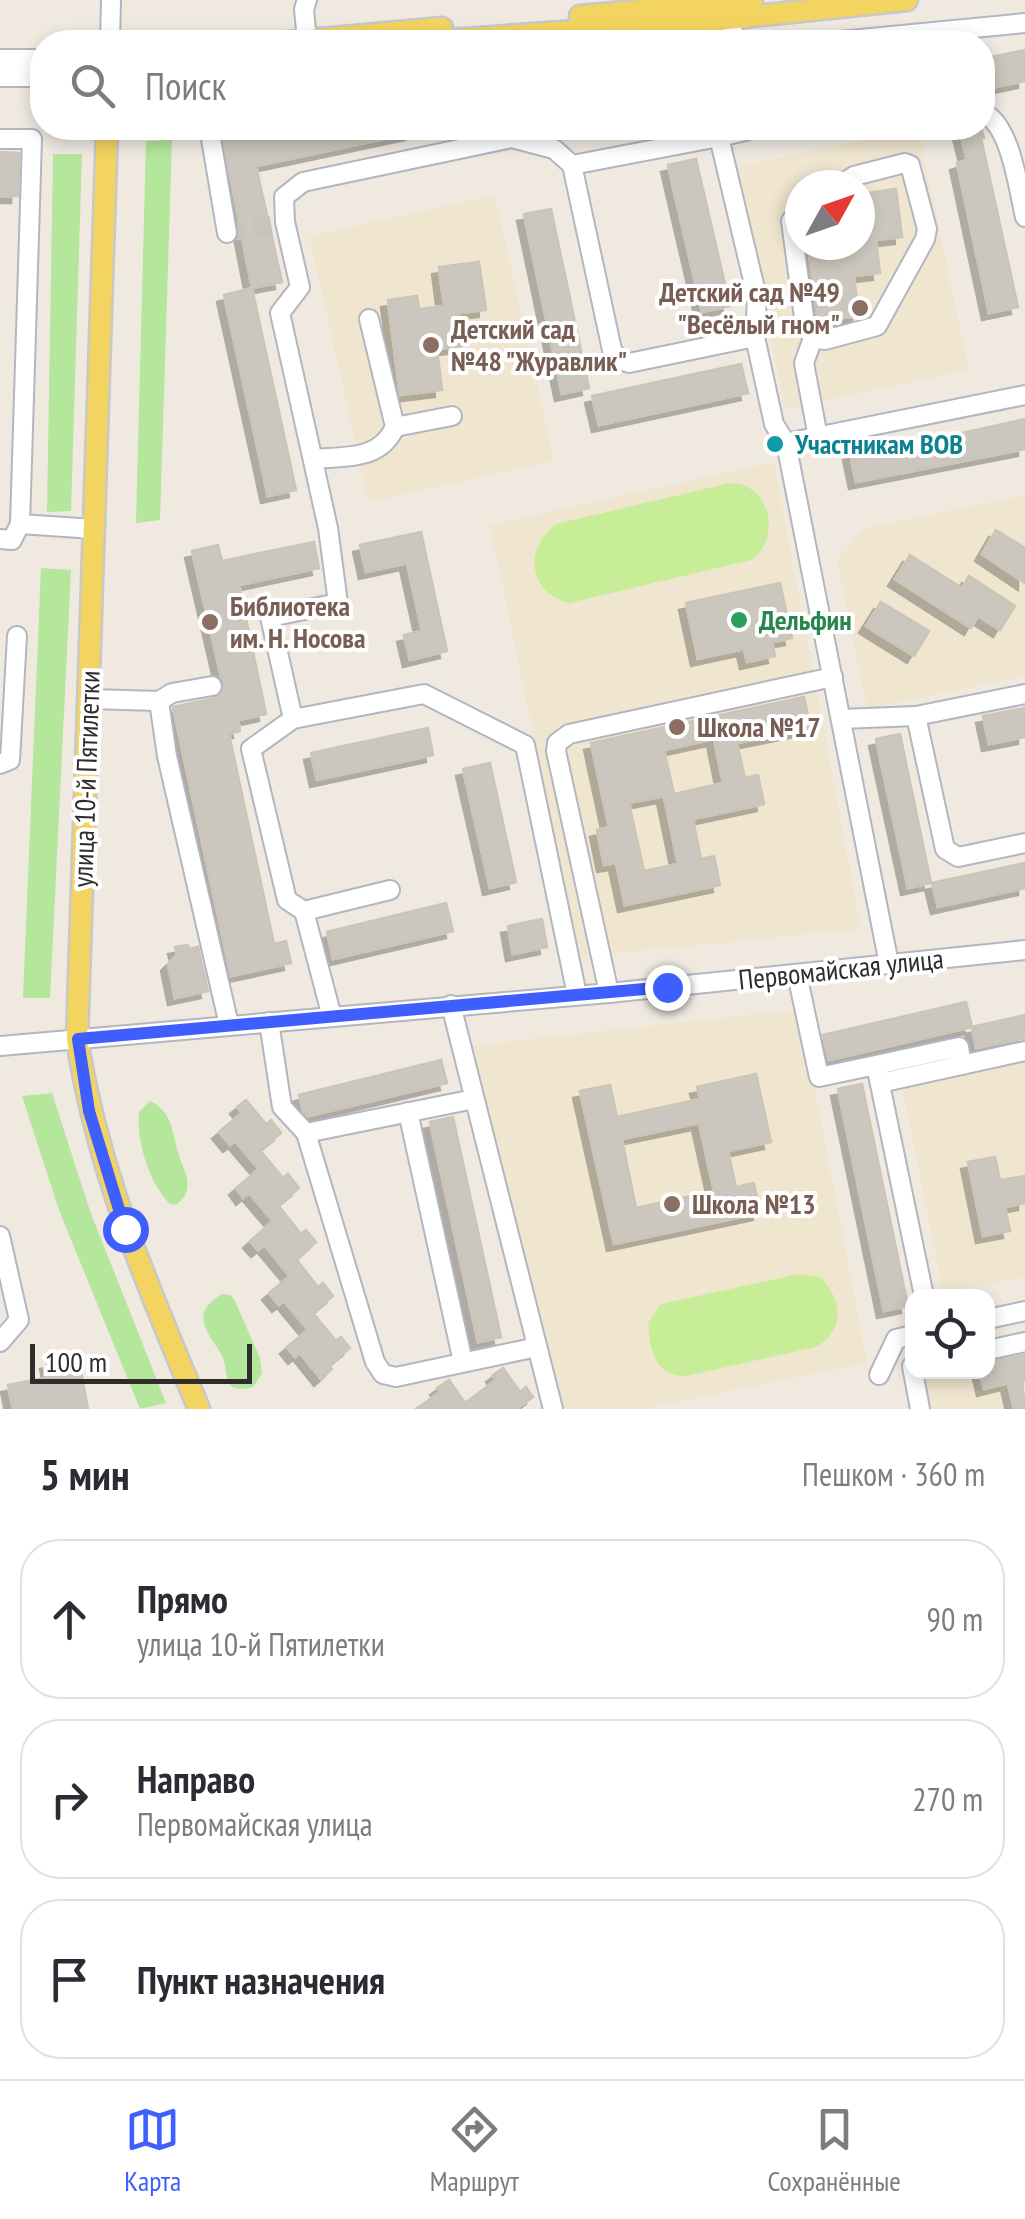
<!DOCTYPE html>
<html lang="ru">
<meta charset="utf-8">
<style>
:root{--surface:#fff;--page:#f2f2f3;--text:#2b2b33;--muted:#7c7c81;--line:#e1e1e2;--accent:#3e5efd}
body{margin:0;font-family:"PT Sans Narrow",sans-serif;background:var(--page);color:var(--text)}
.controls{position:absolute;right:30px;bottom:30px;display:grid;overflow:hidden;border-radius:20px;box-shadow:0 5px 15px #0003}
.controls button{width:90px;height:90px;display:grid;place-items:center;padding:0;border:0;border-bottom:2px solid var(--line);background:var(--surface);color:var(--text);font:50px sans-serif}
.compass{position:absolute;left:785px;top:170px;width:90px;height:90px;border-radius:50%;background:var(--surface);box-shadow:0 5px 15px #0003;rotate:50deg}
.scale{position:absolute;left:30px;bottom:25px;width:222px;box-sizing:border-box;padding-left:10px;border:5px solid #2d2d2d;border-top:0;font-size:28px;line-height:35px;white-space:nowrap;color:#2d2d2d;-webkit-text-stroke:8px #fff;paint-order:stroke}
.stop{position:absolute;width:30px;height:30px;margin:-22px;border:8px solid #3e5efd;border-radius:50%;background:#fff}
.stop.end{background:#3e5efd;border-color:#fff;box-shadow:0 2px 10px #0008}
.list{margin:0;padding:0;list-style:none}
h2{display:flex;justify-content:space-between;align-items:center;height:130px;margin:0;padding:0 40px;font-size:42px}
h2 small{font-size:32px;font-weight:400;color:var(--muted)}
.list li{display:grid;grid-template-columns:65px 1fr auto;gap:30px;align-items:center;box-sizing:border-box;height:160px;margin:0 20px 20px;padding:0 20px;border:2px solid var(--line);border-radius:40px}
.list b{display:block;font-size:38px;white-space:nowrap}
.list p{margin:0;font-size:32px;white-space:nowrap;color:var(--muted)}
.list em{font-size:32px;font-style:normal;color:var(--muted)}
.icon{flex:none;width:55px;height:55px;fill:none;stroke:currentColor;stroke-width:2;stroke-linecap:round;stroke-linejoin:round}
.map{position:relative;flex:none;width:1025px;height:1409px;overflow:hidden}
.search{position:absolute;background:var(--surface);box-shadow:0 5px 15px #0003;left:30px;right:30px;top:30px;height:110px;display:flex;align-items:center;gap:25px;box-sizing:border-box;padding:0 35px;border-radius:40px;color:var(--muted);font-size:38px}
.sheet{height:670px;background:var(--surface)}
nav{display:flex;justify-content:space-around;align-items:center;box-sizing:border-box;height:140px;border-top:2px solid var(--line);background:var(--surface);font-size:28px;color:var(--muted)}
nav a{display:grid;justify-items:center;gap:5px}
nav .on{color:var(--accent)}
.map>svg:first-child{display:block}
.education{fill:#f0e6d0;fill-rule:evenodd}
.green{fill:#b4e69c}
.pitch{fill:#c7ed98}
.building{fill:#cbc7be;stroke:#cbc5b9;stroke-width:2.5;fill-rule:evenodd;filter:url(#shadow)}
.lines{fill:none;stroke-linecap:round;stroke-linejoin:round}
.minor-tunnel{stroke:#c8c3bc;stroke-width:18;stroke-dasharray:18 9;stroke-linecap:butt}
.minor-casing{stroke:#b3b6c1;stroke-width:22}
.major-casing{stroke:#c8c8c8;stroke-width:25}
.minor{stroke:#fff;stroke-width:18}
.major{stroke:#f4d460;stroke-width:20}
.route{stroke:#3e5efd;stroke-width:12}
.education-dot{fill:#8d6e63;stroke:#fff;stroke-width:4}
.culture-dot{fill:#0f9aa8;stroke:#fff;stroke-width:4}
.leisure-dot{fill:#2e9e5b;stroke:#fff;stroke-width:4}
.labels{text-anchor:middle;stroke-width:8;stroke-linejoin:round;paint-order:stroke}
.education-label{font-size:28px;font-weight:bold;fill:#785e54;stroke:#fff;text-anchor:start}
.culture-label{font-size:28px;font-weight:bold;fill:#0d838f;stroke:#fff;text-anchor:start}
.leisure-label{font-size:28px;font-weight:bold;fill:#27864d;stroke:#fff;text-anchor:start}
.street-label{font-size:28px;fill:#2d2d2d;stroke:#fff}
</style>
<div class="map">
<svg width="1025" height="1409" viewBox="0 0 1025 1409">
<defs>
<filter id="shadow"><feDropShadow dx="-7" dy="7" stdDeviation="0" flood-color="#0004"/></filter>
</defs>
<rect width="100%" height="100%" fill="#efe9e0"/>
<g class="education">
<path d="M 918,129 L 969,370 L 786,409 L 734,167 ZM 800,185 L 860,185 L 860,245 L 800,245 Z"/>
<polygon points="495,195 554,461 369,502 309,236"/>
<polygon points="774,462 861,929 579,957 490,525"/>
<polygon points="1025,495 1025,676 867,709 837,560 865,528"/>
<polygon points="800,1009 867,1363 641,1409 557,1409 467,1046"/>
<polygon points="1025,1056 1025,1277 943,1292 902,1086"/>
<polygon points="1025,1334 1025,1409 911,1409 900,1360 912,1357 912,1372 988,1372 988,1342"/>
</g>
<g class="green">
<polygon points="172,140 160,520 136,523 146,141"/>
<polygon points="53,154 82,154 71,511 47,512"/>
<polygon points="41,568 71,570 50,998 23,998"/>
<polygon points="52,1093 90,1211 166,1403 140,1409 59,1210 22,1096"/>
<path d="M 150,1101 C 173,1111 172,1134 179,1155 C 182,1167 191,1179 186,1193 C 184,1198 180,1201 176,1205 L 170,1204 C 149,1183 136,1140 139,1112 Z"/>
<path d="M 222,1294 L 230,1295 L 235,1301 L 260,1358 L 262,1373 L 253,1387 C 219,1395 231,1372 221,1354 C 207,1330 189,1314 222,1294 Z"/>
</g>
<g class="pitch">
<path d="M 730,483 C 771,483 782,539 751,560 L 569,603 C 527,592 524,548 556,524 Z"/>
<path d="M 799,1274 L 820,1277 C 843,1299 845,1331 816,1347 L 686,1376 C 654,1376 650,1350 648,1323 L 661,1304 Z"/>
</g>
<g class="building">
<polygon points="1025,50 1025,81 982,90 982,59"/>
<polygon points="217,128 242,128 243,132 248,131 249,137 295,128 411,128 412,133 256,166 282,282 252,288 223,137"/>
<polygon points="959,128 981,128 984,138 981,138 1018,307 989,313 957,163 967,160"/>
<polygon points="0,152 19,153 18,196 0,196"/>
<polygon points="696,159 730,306 702,312 668,165"/>
<polygon points="896,189 902,237 876,240 880,273 854,276 859,316 818,321 808,245 860,245 860,194"/>
<polygon points="551,209 589,388 562,394 524,214"/>
<polygon points="479,262 486,310 459,313 463,346 437,349 442,390 400,395 388,300 417,296 419,309 444,306 439,267"/>
<polygon points="252,288 296,490 268,496 224,295"/>
<polygon points="741,364 748,393 599,425 592,396"/>
<polygon points="1025,419 1025,449 856,482 850,453 930,436 931,440"/>
<polygon points="996,530 1025,548 1025,583 982,554"/>
<polygon points="421,532 447,651 410,660 404,635 422,631 407,563 366,572 360,545"/>
<polygon points="314,542 319,568 239,585 266,714 238,720 240,731 229,734 274,944 286,941 291,963 231,976 173,707 215,698 224,689 192,551 218,545 222,561"/>
<polygon points="910,555 962,588 969,576 1015,606 1000,630 978,616 971,628 895,579"/>
<polygon points="780,583 792,638 772,642 775,656 747,662 744,649 698,659 686,603"/>
<polygon points="881,602 929,631 914,656 866,626"/>
<path d="M 804,697 L 811,728 L 737,743 L 745,778 L 758,775 L 764,804 L 693,819 L 701,859 L 714,856 L 720,885 L 625,905 L 616,863 L 604,865 L 597,830 L 609,827 L 591,743 ZM 714,739 L 723,783 L 674,794 L 664,750 ZM 664,796 L 678,864 L 644,871 L 629,803 Z"/>
<polygon points="1025,708 1025,737 989,744 983,716"/>
<polygon points="428,728 433,755 317,780 311,753"/>
<polygon points="900,734 931,883 908,888 876,739"/>
<polygon points="490,763 516,882 490,888 463,769"/>
<polygon points="1025,863 1025,888 938,907 932,883"/>
<polygon points="446,903 453,931 333,959 327,932"/>
<polygon points="542,919 547,947 513,954 508,926"/>
<polygon points="188,945 189,949 198,947 208,991 175,998 168,964 177,955 175,947"/>
<polygon points="966,1002 972,1027 829,1060 823,1035"/>
<polygon points="1025,1015 1025,1038 976,1048 972,1027"/>
<polygon points="441,1060 447,1083 308,1116 303,1111 299,1095"/>
<path d="M 756,1074 L 771,1142 L 728,1151 L 736,1187 L 754,1183 L 760,1213 L 614,1244 L 580,1091 L 610,1085 L 617,1117 L 700,1099 L 697,1087 ZM 699,1123 L 714,1191 L 636,1208 L 622,1139 Z"/>
<polygon points="862,1084 908,1306 884,1311 838,1089"/>
<polygon points="246,1100 266,1124 271,1120 281,1133 260,1150 283,1178 288,1174 299,1188 278,1205 301,1234 306,1230 316,1242 296,1259 318,1287 323,1283 333,1296 313,1313 336,1341 341,1337 350,1348 329,1365 332,1369 321,1379 300,1353 295,1357 287,1347 308,1330 284,1301 279,1305 269,1293 290,1276 264,1245 258,1250 250,1241 273,1221 249,1193 243,1198 236,1188 259,1169 235,1141 230,1145 219,1132 242,1113 237,1107"/>
<polygon points="453,1117 501,1337 478,1342 430,1122"/>
<polygon points="995,1157 1000,1180 1025,1176 1025,1203 1005,1207 1010,1231 983,1236 968,1162"/>
<polygon points="1025,1355 1025,1380 1022,1381 1025,1409 1014,1409 1008,1383 984,1389 980,1372 988,1372 988,1362"/>
<polygon points="78,1356 88,1409 13,1409 8,1385 50,1377 47,1362"/>
<polygon points="503,1368 520,1392 526,1387 533,1397 516,1409 416,1409 440,1392 437,1388 449,1380 465,1403 496,1380 493,1375"/>
</g>
<g class="lines">
<polyline class="minor-tunnel" points="227,233 285,222"/>
<g class="minor-casing">
<g id="minor">
<polyline points="731,18 734,42"/>
<polyline points="307,41 304,9 307,0"/>
<polyline points="110,42 111,0"/>
<polyline points="829,42 1025,23"/>
<polyline points="0,59 42,59"/>
<polyline points="0,77 42,77"/>
<path d="M 982,112 C 1011,124 1018,188 1025,217"/>
<polyline points="744,128 745,131 719,137 757,297 755,337 774,424 786,443 889,964"/>
<polyline points="0,139 32,139 20,524 94,529"/>
<polyline points="211,139 227,233"/>
<polyline points="572,165 719,137"/>
<polyline points="800,210 791,221 805,325 813,338"/>
<polyline points="813,338 825,340 877,326 925,239 927,229 910,165 905,163 854,176 840,185"/>
<polyline points="813,338 804,363 818,437"/>
<polyline points="395,427 452,416"/>
<polyline points="786,443 1025,395"/>
<path d="M 313,459 C 345,456 380,461 395,427 L 369,319"/>
<polyline points="0,539 12,540 20,524"/>
<polyline points="89,699 159,701 172,693 212,686"/>
<polyline points="159,701 167,756 229,1025"/>
<polyline points="916,716 945,849 958,857 1025,843"/>
<polyline points="293,719 251,749 287,900 304,911 390,890"/>
<polyline points="841,719 916,716 1025,694"/>
<polyline points="0,764 10,760 17,636"/>
<polyline points="304,911 332,1017"/>
<polyline points="797,974 819,1077 876,1065 924,1296"/>
<polyline points="609,993 556,751 557,743 569,734 833,677"/>
<polyline points="577,995 525,745 424,694 293,719 270,617 338,603 328,528 280,313 300,287 285,222 284,197 303,182 512,138 554,149 572,165 612,350 619,360 629,363 755,337"/>
<polyline points="451,1005 553,1409"/>
<polyline points="269,1022 282,1107 306,1133 375,1362 383,1374 396,1377 537,1347"/>
<polyline points="0,1046 609,993 1025,950"/>
<polyline points="876,1065 959,1047 962,1065"/>
<polyline points="880,1083 1025,1051"/>
<polyline points="408,1112 463,1362"/>
<polyline points="306,1133 474,1099"/>
<polyline points="0,1236 19,1320 0,1342"/>
<polyline points="988,1319 1025,1311"/>
<polyline points="988,1350 1025,1342"/>
<polyline points="912,1366 920,1409"/>
<polyline points="879,1375 896,1339 912,1335"/>
</g>
</g>
<g class="major-casing">
<g id="major">
<polyline points="580,16 752,0"/>
<polyline points="288,42 442,28"/>
<polyline points="424,42 698,22 907,0"/>
<path d="M 107,128 L 77,1039 C 97,1170 148,1287 199,1409"/>
</g>
</g>
<use href="#minor" class="minor"/>
<use href="#major" class="major"/>
</g>
<g class="lines">
<polyline class="route" points="125,1229 89,1111 78,1039 667,987"/>
</g>
<g class="education-dot">
<circle cx="860" cy="308" r="10"/>
<circle cx="431" cy="345" r="10"/>
<circle cx="210" cy="622" r="10"/>
<circle cx="677" cy="727" r="10"/>
<circle cx="672" cy="1204" r="10"/>
</g>
<circle class="culture-dot" cx="775" cy="444" r="10"/>
<circle class="leisure-dot" cx="739" cy="620" r="10"/>
<g class="labels">
<g class="education-label">
<text x="840" y="302" text-anchor="end">Детский сад №49<tspan x="840" dy="32">"Весёлый гном"</tspan></text>
<text x="451" y="339">Детский сад<tspan x="451" dy="32">№48 "Журавлик"</tspan></text>
<text x="230" y="616">Библиотека<tspan x="230" dy="32">им. Н. Носова</tspan></text>
<text x="697" y="737">Школа №17</text>
<text x="692" y="1214">Школа №13</text>
</g>
<g class="culture-label">
<text x="795" y="454">Участникам ВОВ</text>
</g>
<g class="leisure-label">
<text x="759" y="630">Дельфин</text>
</g>
<g class="street-label">
<text transform="translate(86 779) rotate(-88)" y="10">улица 10-й Пятилетки</text>
<text transform="translate(841 969) rotate(-6)" y="10">Первомайская улица</text>
</g>
</g>
</svg>
<div class="controls">
<button><svg class="icon" aria-label="locate" viewBox="0 0 24 24"><circle cx="12" cy="12" r="6"/><path d="M12 2v4M12 18v4M2 12h4M18 12h4"/></svg></button>
</div>
<svg class="compass" viewBox="-18 -18 36 36"><path d="M0-13l5 13h-10z" fill="#e53935"/><path d="M0 13l5-13h-10z" fill="#7c7c81"/></svg>
<div class="scale">100 m</div>
<div class="stop" style="left:125px;top:1229px"></div>
<div class="stop end" style="left:667px;top:987px"></div>
<div class="search"><svg class="icon" aria-label="search" viewBox="0 0 24 24"><circle cx="10" cy="10" r="6"/><path d="M15 15l6 6"/></svg>Поиск</div>
</div>
<section class="sheet">
<h2>5 мин<small>Пешком · 360 m</small></h2>
<ul class="list">
<li><svg class="icon" aria-label="ahead" viewBox="0 0 24 24"><path d="M12 20V5M6 11l6-6 6 6"/></svg><div><b>Прямо</b><p>улица 10-й Пятилетки</p></div><em>90 m</em></li>
<li><svg class="icon" aria-label="right" viewBox="0 0 24 24"><path d="M7 20v-9h11M14 6l5 5-5 5"/></svg><div><b>Направо</b><p>Первомайская улица</p></div><em>270 m</em></li>
<li><svg class="icon" aria-label="arrive" viewBox="0 0 24 24"><path d="M6 21V4h12l-3 4 3 4H6"/></svg><div><b>Пункт назначения</b></div></li>
</ul>
</section>
<nav>
<a class="on"><svg class="icon" aria-label="map" viewBox="0 0 24 24"><path d="M3 6l6-2 6 2 6-2v14l-6 2-6-2-6 2zM9 4v14M15 6v14"/></svg>Карта</a>
<a><svg class="icon" aria-label="directions" viewBox="0 0 24 24"><path d="M12 3l9 9-9 9-9-9zM9 14v-3h6M13 9l2 2-2 2"/></svg>Маршрут</a>
<a><svg class="icon" aria-label="saved" viewBox="0 0 24 24"><path d="M7 4h10v16l-5-4-5 4z"/></svg>Сохранённые</a>
</nav>
